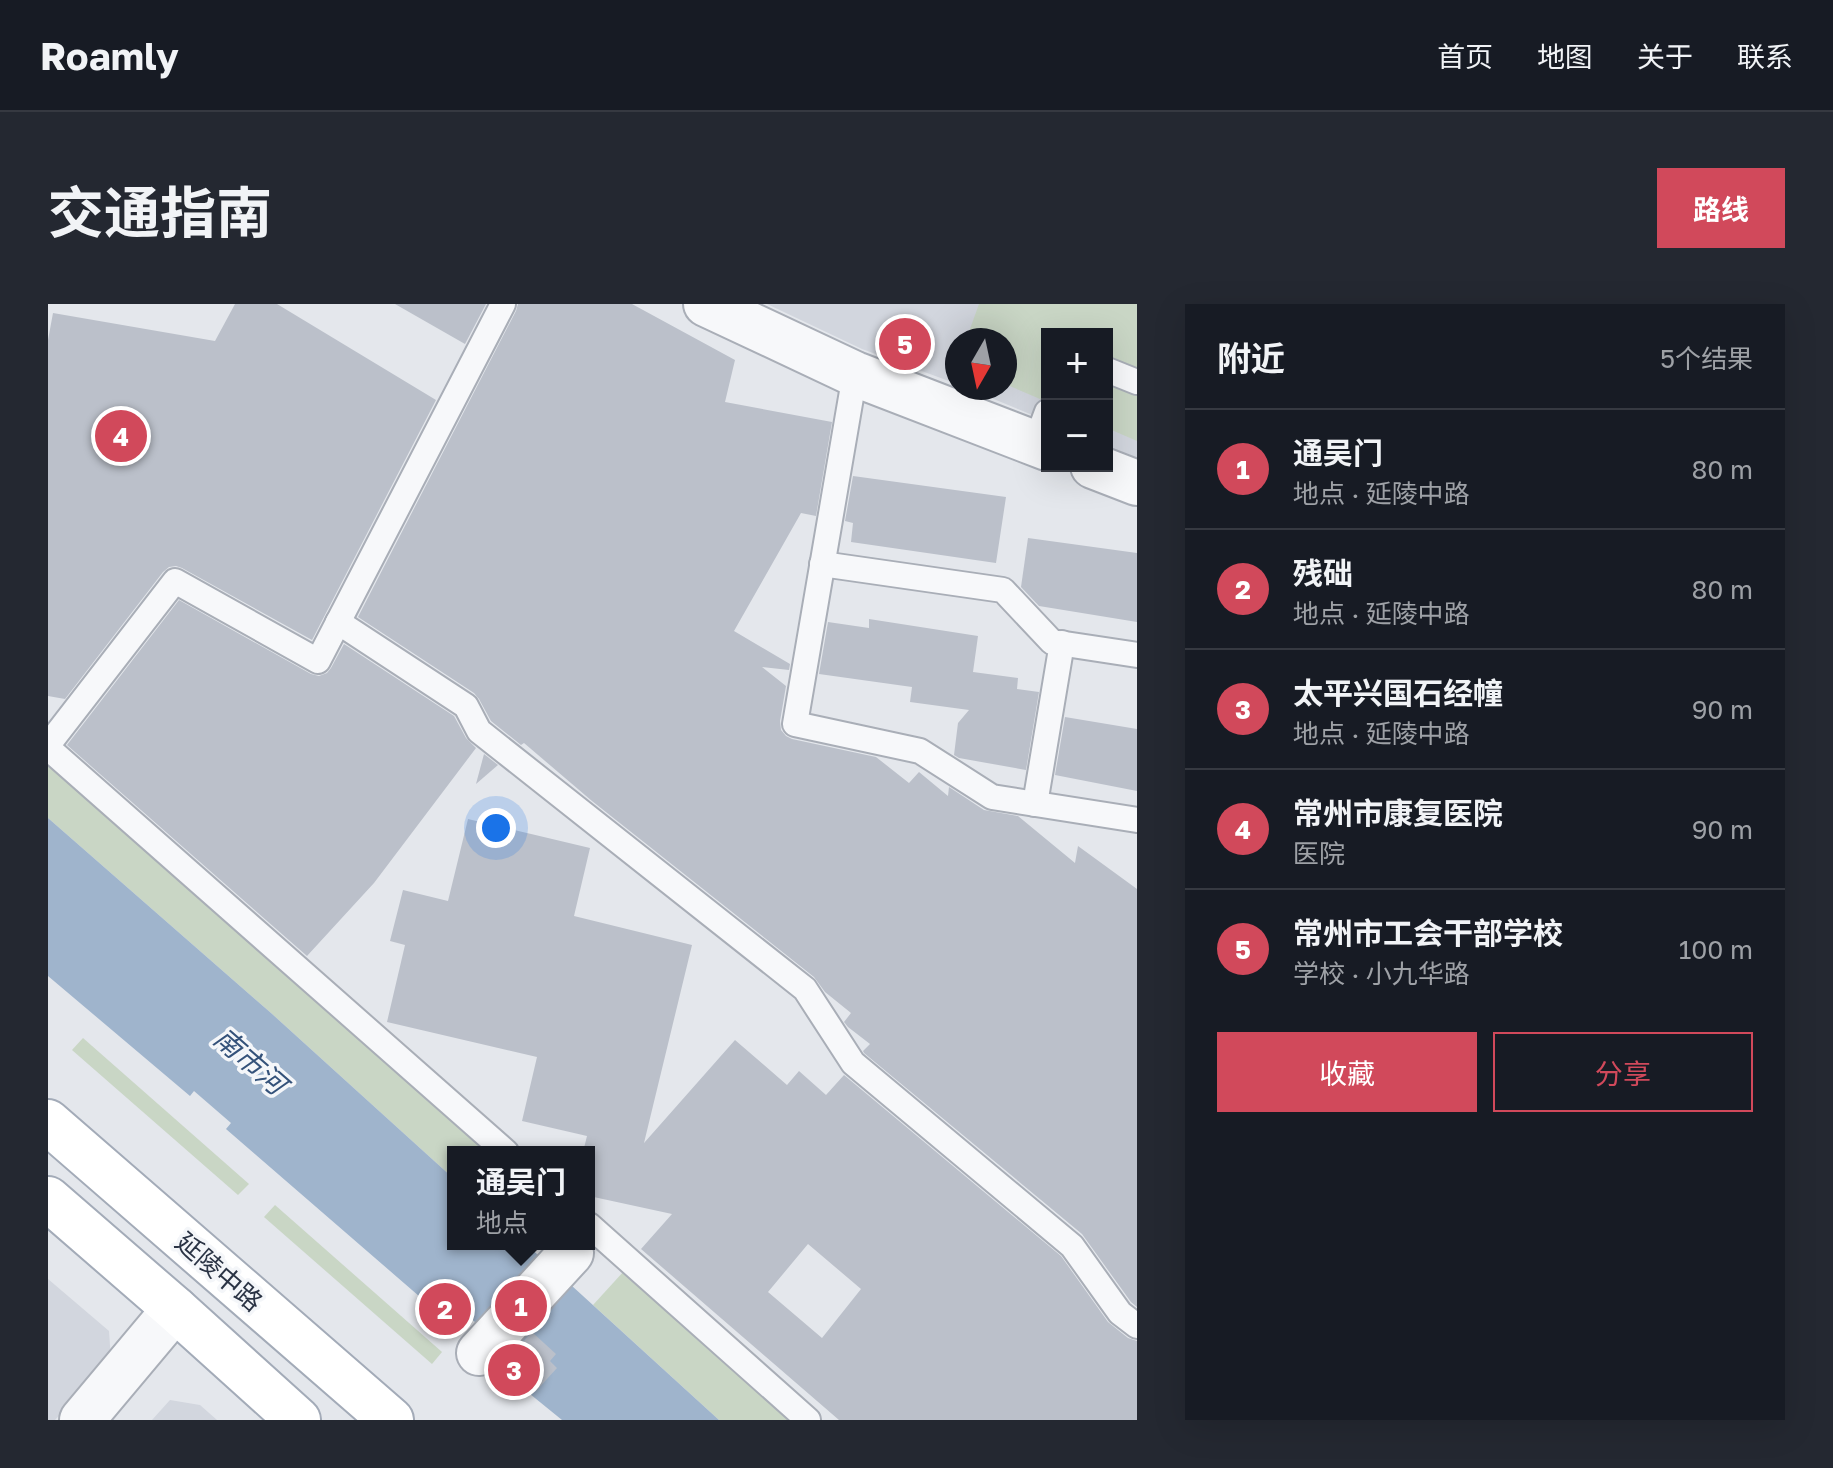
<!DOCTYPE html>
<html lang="zh">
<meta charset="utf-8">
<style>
:root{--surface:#171b24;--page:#242831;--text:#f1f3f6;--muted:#9ea1a6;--line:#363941;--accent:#d1495b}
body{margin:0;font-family:"Golos Text","Noto Sans SC",sans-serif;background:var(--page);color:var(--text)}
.controls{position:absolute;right:24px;top:24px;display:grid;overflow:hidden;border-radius:0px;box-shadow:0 8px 32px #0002}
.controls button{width:72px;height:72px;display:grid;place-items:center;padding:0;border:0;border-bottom:2px solid var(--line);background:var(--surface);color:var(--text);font:40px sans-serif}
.compass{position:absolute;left:897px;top:24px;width:72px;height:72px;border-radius:50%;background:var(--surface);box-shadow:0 8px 32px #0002;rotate:189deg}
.you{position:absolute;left:448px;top:524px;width:28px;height:28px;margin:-20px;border:6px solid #fff;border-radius:50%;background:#1a73e8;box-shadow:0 0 0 12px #1a73e833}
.badge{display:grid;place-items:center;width:52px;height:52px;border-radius:50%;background:var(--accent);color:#fff;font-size:26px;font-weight:700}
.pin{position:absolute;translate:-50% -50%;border:4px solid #fff;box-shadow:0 2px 8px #0006}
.popup{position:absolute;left:399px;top:842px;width:148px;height:104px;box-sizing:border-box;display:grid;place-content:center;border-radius:0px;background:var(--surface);filter:drop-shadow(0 2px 6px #0005);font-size:26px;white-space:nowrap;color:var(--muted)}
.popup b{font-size:30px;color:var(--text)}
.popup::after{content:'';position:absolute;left:50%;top:100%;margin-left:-16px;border:16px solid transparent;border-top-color:var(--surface)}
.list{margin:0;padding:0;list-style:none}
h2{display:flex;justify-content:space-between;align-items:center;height:104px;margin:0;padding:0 32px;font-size:34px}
h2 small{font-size:26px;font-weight:400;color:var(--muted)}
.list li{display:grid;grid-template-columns:52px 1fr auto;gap:24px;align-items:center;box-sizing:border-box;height:120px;padding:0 32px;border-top:2px solid var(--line)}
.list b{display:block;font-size:30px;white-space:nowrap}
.list p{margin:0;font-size:26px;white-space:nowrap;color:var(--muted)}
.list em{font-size:26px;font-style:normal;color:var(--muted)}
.actions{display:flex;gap:16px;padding:24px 32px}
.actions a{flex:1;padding:18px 0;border:2px solid var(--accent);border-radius:0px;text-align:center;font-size:28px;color:var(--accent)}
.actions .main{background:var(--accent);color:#fff}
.map{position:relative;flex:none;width:1089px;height:1116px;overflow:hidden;border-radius:0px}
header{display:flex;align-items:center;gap:48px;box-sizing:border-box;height:112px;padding:0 40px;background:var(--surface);border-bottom:2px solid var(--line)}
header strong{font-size:38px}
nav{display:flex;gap:44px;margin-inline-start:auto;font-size:28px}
.intro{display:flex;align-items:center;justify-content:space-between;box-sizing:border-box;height:192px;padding:0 48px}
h1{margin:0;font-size:56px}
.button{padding:20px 36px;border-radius:0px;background:var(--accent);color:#fff;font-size:28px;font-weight:700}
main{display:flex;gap:48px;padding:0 48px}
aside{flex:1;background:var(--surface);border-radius:0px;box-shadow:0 8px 32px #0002}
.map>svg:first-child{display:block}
.built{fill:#d2d6de}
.green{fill:#c9d6c5}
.water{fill:#9fb4cc}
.building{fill:#bbc0ca;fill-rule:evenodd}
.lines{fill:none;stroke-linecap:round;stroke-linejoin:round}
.lane-casing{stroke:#a9aeb7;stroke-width:28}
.street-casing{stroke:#a9aeb7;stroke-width:48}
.primary-casing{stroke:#a3abb8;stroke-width:48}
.lane{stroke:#f7f8fa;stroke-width:24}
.street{stroke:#f7f8fa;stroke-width:44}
.primary{stroke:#fff;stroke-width:44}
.labels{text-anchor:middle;stroke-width:7;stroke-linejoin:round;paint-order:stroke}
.street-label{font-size:26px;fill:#2b3445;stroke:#f4f6f9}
.water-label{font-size:28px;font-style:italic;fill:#34527a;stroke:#f4f6f9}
</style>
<header>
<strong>Roamly</strong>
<nav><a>首页</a><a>地图</a><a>关于</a><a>联系</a></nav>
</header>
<div class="intro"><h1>交通指南</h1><a class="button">路线</a></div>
<main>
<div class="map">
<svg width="1089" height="1116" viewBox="0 0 1089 1116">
<rect width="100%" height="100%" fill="#e4e7ec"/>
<g class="built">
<polygon points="719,0 1089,0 1089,155 1059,142 1059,30 999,30 999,117 919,84 957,84 957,36 909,36 909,80 814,45"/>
<polygon points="0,975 61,1027 63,1056 7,1116 0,1116"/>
<polygon points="122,1096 152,1101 169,1116 104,1116"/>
</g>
<g class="green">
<polygon points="931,0 1089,0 1089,137 1059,124 1059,30 999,30 999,98 957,80 957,36 918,36"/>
<polygon points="0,457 443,848 405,848 405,874 223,709 0,514"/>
<polygon points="35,734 201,880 190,891 24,746"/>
<polygon points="227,901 394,1048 384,1060 216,913"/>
<polygon points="576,967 742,1116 671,1116 545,1001"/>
</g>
<polygon class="water" points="0,514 223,709 405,874 405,940 478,940 671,1116 514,1116 482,1090 493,1077 391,986 379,999 178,825 183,819 146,787 142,792 0,672"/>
<g class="building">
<polygon points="187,0 229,0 388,96 264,336 134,264 128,262 121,263 115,268 17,395 0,392 0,36 5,9 167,37"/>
<polygon points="347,0 438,0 417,40"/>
<polygon points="470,0 584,0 687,56 677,98 784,118 768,212 753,209 686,327 742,360 741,366 714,363 738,382 732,417 733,426 738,432 744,435 828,453 861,479 871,468 900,492 901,483 936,506 970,512 1027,559 1030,542 1089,585 1089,1003 1083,998 1034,930 816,749 815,747 822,740 800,723 796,718 803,709 777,688 766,673 544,497 476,439 473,441 443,417 431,395 426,389 310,313 468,7"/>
<polygon points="805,172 958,193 948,259 803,238 805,219 797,217"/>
<polygon points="980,234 1089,249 1089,318 991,302 973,283"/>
<polygon points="131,296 263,370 271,372 279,369 283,364 296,340 406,412 418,434 428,444 326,579 259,652 19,441"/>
<polygon points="821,315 930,332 925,368 970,374 969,385 991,388 978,466 911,454 906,451 910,419 921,406 862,398 864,383 771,370 780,318 821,324"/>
<polygon points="1017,413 1089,425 1089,487 1007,471"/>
<polygon points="436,450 450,461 428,480"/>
<path d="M 420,515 L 542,544 L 526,612 L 644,641 L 596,839 L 687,736 L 739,781 L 751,767 L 778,791 L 796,771 L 1013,952 L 1060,1018 L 1080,1034 L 1089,1037 L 1089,1116 L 791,1116 L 593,945 L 624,910 L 541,892 L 541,848 L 535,848 L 539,832 L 474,817 L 489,753 L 339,718 L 357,641 L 342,637 L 355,586 L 400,597 ZM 760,940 L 813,985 L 774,1034 L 720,988 Z"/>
<polygon points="484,1028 508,1050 502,1057 509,1064 488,1087 482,1081 476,1088 450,1066"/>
</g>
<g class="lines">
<g class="lane-casing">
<g id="lane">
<polyline points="1059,66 1089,78"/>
<polyline points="807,70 747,420 872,447 944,493 1089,516"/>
<polyline points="987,140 999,108"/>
<polyline points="774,260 955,286 1004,338 1089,351"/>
<polyline points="290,318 418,402 431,427 757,685 805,759 1024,942 1072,1009 1089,1022"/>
<polyline points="0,441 127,277 270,357 455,0"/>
<polyline points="0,444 458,848"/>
<polyline points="987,500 1014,339"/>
<polyline points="541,921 760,1116"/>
</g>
</g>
<g class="street-casing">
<g id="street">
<polyline points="658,0 807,70 999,144"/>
<polyline points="1045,162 1089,179"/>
<polyline points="431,1049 523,949"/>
<polyline points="34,1116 127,1005"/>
</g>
</g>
<g class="primary-casing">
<g id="primary">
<polyline points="0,818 343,1116"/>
<polyline points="0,895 127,1005 250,1116"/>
</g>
</g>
<use href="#lane" class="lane"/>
<use href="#street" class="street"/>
<use href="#primary" class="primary"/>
</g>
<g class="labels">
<g class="street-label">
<text transform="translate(171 968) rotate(41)" y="9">延陵中路</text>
</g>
<g class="water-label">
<text transform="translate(202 757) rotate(41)" y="10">南市河</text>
</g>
</g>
</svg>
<div class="controls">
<button>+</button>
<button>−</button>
</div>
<svg class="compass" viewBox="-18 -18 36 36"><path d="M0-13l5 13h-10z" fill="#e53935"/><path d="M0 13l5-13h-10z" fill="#9ea1a6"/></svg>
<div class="you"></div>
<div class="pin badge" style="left:473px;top:1002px">1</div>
<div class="popup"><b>通吴门</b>地点</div>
<div class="pin badge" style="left:397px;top:1005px">2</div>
<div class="pin badge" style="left:466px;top:1066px">3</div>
<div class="pin badge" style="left:73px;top:132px">4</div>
<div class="pin badge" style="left:857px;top:40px">5</div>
</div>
<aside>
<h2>附近<small>5个结果</small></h2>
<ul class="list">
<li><span class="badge">1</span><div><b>通吴门</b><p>地点 · 延陵中路</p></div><em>80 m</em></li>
<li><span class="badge">2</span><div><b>残础</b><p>地点 · 延陵中路</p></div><em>80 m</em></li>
<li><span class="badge">3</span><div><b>太平兴国石经幢</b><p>地点 · 延陵中路</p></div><em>90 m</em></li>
<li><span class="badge">4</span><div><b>常州市康复医院</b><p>医院</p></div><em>90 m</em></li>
<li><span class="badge">5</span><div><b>常州市工会干部学校</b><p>学校 · 小九华路</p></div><em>100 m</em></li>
</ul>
<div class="actions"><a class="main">收藏</a><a>分享</a></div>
</aside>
</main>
